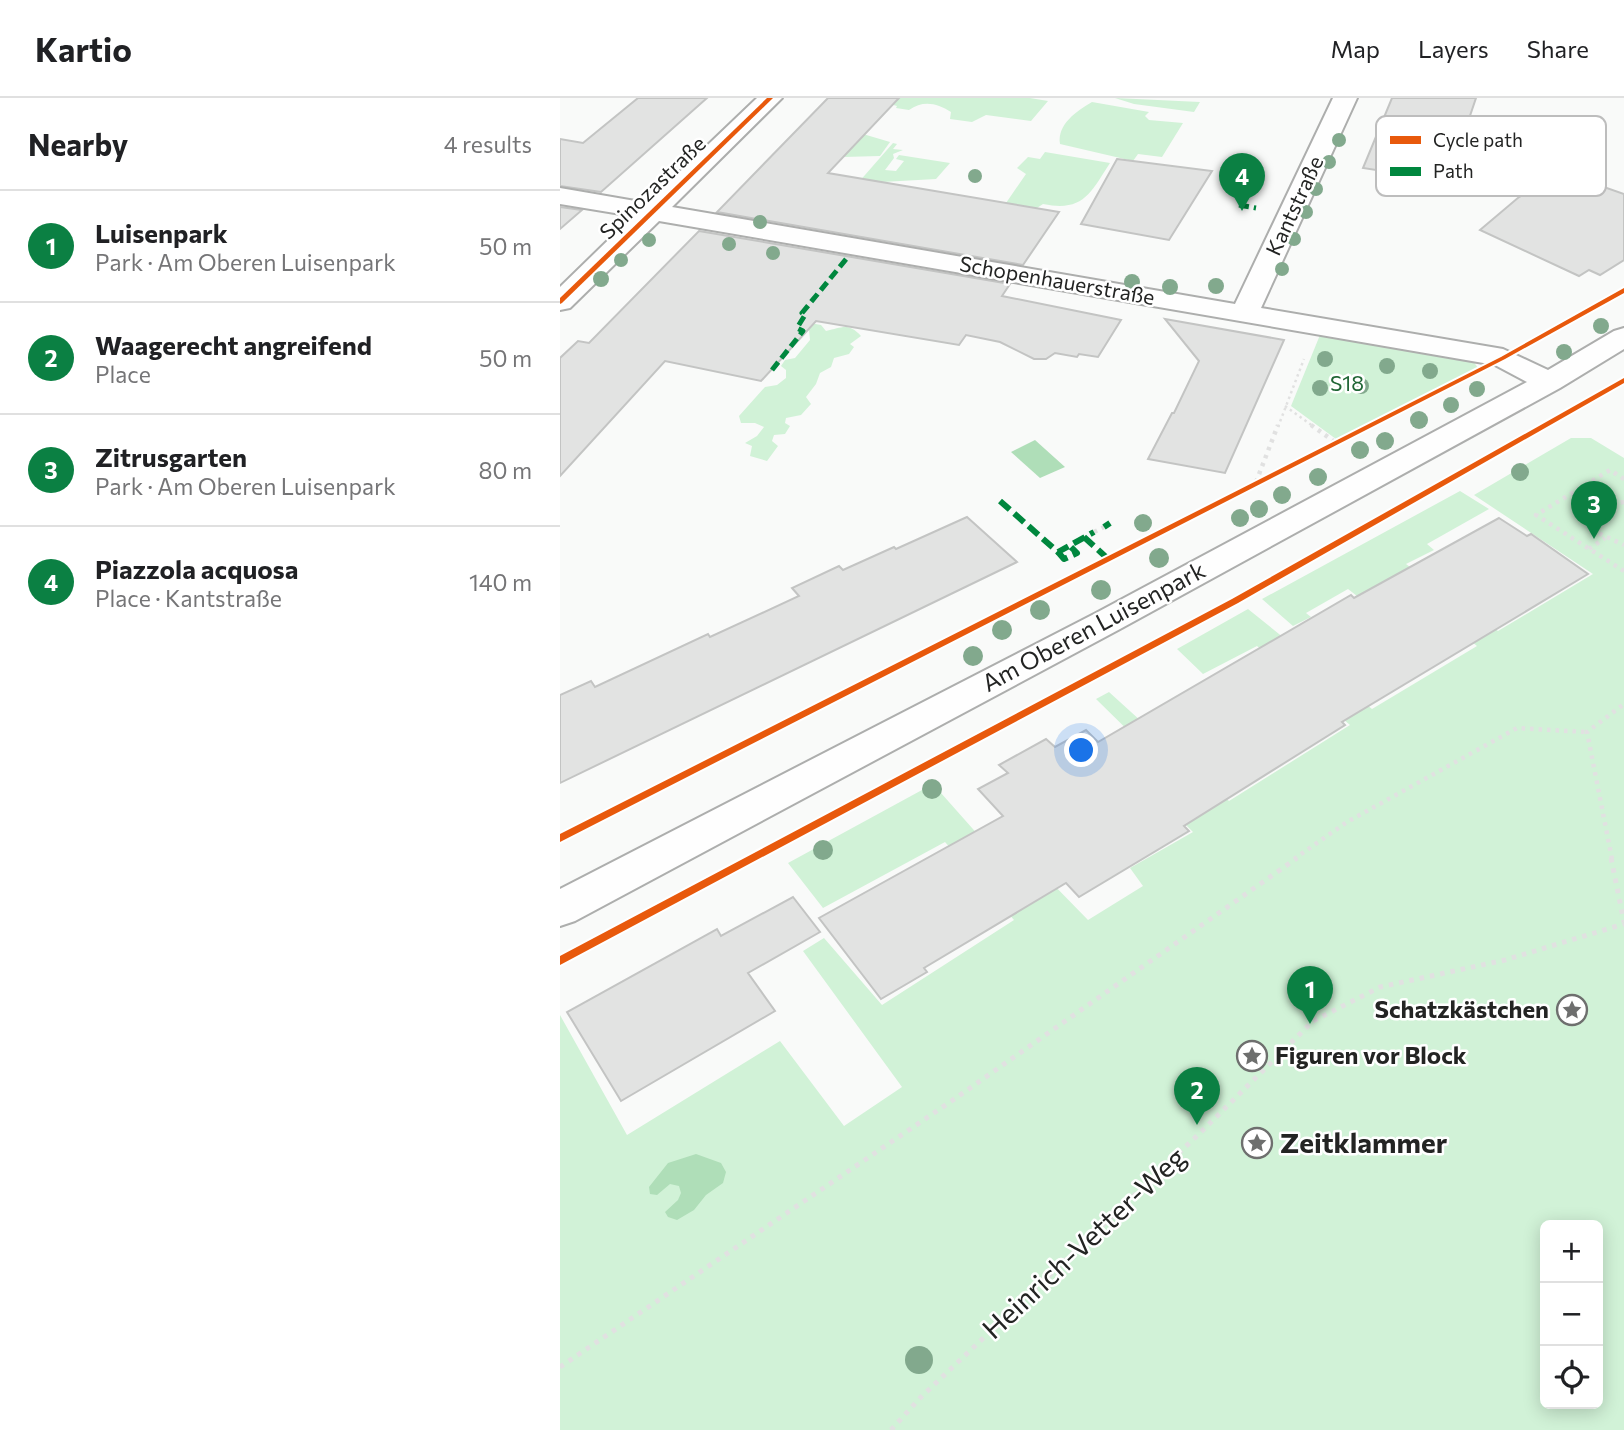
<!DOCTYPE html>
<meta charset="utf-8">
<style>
:root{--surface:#fff;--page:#f6f6f6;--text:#202124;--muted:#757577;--line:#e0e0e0;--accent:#0b8043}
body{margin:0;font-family:Commissioner,sans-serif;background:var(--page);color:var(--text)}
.controls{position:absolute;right:21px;bottom:21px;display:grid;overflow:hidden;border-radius:10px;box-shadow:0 4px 18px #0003}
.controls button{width:63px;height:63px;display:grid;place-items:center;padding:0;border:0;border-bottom:2px solid var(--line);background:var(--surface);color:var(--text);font:35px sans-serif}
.you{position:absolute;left:522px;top:653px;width:24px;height:24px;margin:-18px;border:5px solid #fff;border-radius:50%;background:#1a73e8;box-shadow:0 0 0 10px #1a73e833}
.badge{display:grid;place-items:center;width:46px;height:46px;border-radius:50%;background:var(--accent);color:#fff;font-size:23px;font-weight:700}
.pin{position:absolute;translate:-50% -58px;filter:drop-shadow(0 2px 4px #0008)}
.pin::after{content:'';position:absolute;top:37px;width:24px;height:21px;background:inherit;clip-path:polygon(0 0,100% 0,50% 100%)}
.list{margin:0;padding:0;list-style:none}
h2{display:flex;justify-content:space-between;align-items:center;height:91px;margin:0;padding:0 28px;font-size:30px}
h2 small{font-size:23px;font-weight:400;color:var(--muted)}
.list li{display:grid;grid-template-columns:46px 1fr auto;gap:21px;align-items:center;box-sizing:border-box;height:112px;padding:0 28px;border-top:2px solid var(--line)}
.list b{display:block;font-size:26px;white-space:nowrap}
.list p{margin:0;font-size:23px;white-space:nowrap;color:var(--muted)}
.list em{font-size:23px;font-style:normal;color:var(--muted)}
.icon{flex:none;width:38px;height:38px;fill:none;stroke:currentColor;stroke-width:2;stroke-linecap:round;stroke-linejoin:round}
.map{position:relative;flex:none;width:1064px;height:1332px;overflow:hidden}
header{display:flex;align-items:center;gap:42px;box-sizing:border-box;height:98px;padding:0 35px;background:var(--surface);border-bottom:2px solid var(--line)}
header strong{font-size:33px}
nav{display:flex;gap:38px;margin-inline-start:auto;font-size:24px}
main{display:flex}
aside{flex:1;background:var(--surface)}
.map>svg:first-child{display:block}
.green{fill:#d1f2d7;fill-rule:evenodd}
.water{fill:#afdeb8}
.building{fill:#e2e3e2;stroke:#c3c4c3;stroke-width:2}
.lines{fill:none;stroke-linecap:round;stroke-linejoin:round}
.street-casing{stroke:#adaead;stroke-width:4}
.path-far2{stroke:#e1e1e1;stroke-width:2.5;stroke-dasharray:2.5 3.5;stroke-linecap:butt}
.path-far1{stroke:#e1e1e1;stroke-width:4.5;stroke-dasharray:3.5 5;stroke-linecap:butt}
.path{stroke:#e1e1e1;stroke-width:5;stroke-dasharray:4.5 6;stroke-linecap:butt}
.street{fill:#fefefe;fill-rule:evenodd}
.quiet-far1{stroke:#00873e;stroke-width:5;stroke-dasharray:10 5;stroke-linecap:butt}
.quiet{stroke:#00873e;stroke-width:6;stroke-dasharray:13 6;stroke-linecap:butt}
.cycleway-casing{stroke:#fff;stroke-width:4}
.cycleway{fill:#e8590c;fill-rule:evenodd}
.tree{fill:#82a98d}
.labels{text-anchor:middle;stroke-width:5;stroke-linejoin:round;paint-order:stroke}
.far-street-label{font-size:21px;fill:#232423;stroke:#fff}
.far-park-label{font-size:21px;fill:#206635;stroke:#fff}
.street-label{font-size:24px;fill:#232423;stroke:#fff}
.poi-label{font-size:24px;font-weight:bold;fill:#232423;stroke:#fff;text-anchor:end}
.near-poi-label{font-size:28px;font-weight:bold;fill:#232423;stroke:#fff;text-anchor:start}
.near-street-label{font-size:28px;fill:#232423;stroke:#fff}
.key{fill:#fff;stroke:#bdbdbd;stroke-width:2}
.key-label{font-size:19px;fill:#232423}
</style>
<header>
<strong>Kartio</strong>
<nav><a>Map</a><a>Layers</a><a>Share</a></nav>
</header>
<main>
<aside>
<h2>Nearby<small>4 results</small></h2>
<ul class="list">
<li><span class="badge">1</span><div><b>Luisenpark</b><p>Park · Am Oberen Luisenpark</p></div><em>50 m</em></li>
<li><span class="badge">2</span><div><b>Waagerecht angreifend</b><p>Place</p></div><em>50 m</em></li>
<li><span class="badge">3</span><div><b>Zitrusgarten</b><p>Park · Am Oberen Luisenpark</p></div><em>80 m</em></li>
<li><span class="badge">4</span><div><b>Piazzola acquosa</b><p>Place · Kantstraße</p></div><em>140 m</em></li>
</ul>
</aside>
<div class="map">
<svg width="1064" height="1332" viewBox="0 0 1064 1332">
<rect width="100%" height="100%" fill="#f9faf9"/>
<g class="green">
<path d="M 335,0 L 470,0 L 488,3 L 471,23 L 426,17 L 412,24 L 390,21 L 391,14 C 377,5 363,2 349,12 L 336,10 L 337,8 L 330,6 Z"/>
<polygon points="555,0 640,4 634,14 574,6"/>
<path d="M 532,4 L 589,14 L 585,18 L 589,22 L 623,25 L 602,59 L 578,56 L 573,63 L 500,46 C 497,26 517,13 532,4 Z"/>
<polygon points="303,36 330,44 320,58 283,59"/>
<polygon points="333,45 337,46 333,51 343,52 333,56 334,60 325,72 336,73 344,63 336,61 339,57 390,65 376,81 322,84 312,96 291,93"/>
<path d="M 485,54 L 550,65 C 530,96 523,114 483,106 L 477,110 L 446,105 L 466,76 L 457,70 L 468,59 L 480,61 Z"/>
<path d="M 250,225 L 261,227 L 266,233 C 282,230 288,224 301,238 L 290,246 L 294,249 L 289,256 L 274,260 L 271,269 L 260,275 L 256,286 L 246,299 L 251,306 L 241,317 L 226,320 L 225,325 L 230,328 L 225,336 L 214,337 L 212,343 L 218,348 L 207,363 L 190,358 L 192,348 L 185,345 L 197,338 L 204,329 L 195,325 L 181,325 L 179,318 L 205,289 L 217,287 L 226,280 L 226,272 L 221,268 L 225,262 L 235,260 L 250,242 L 249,232 L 237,230 Z"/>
<polygon points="760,237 913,263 918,270 776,341 731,308"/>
<path d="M 1011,340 L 1031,340 L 1064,360 L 1064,1332 L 0,1332 L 0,917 L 67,1037 L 220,943 L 284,1028 L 342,989 L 243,853 L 264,840 L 322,907 L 454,822 L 385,744 L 263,810 L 228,765 L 373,686 L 428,748 L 446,738 L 528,822 L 583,788 L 570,770 L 633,734 L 624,725 L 647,710 L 536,601 L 549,594 L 669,703 L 790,627 L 697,548 L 643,576 L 617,551 L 688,511 L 812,611 L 917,548 L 833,478 L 797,498 L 788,491 L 746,515 L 751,519 L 733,528 L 702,501 L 900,393 L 929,411 L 867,446 L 874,452 L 846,466 L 938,533 L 1033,476 L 914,397 ZM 985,1127 L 1038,1127 L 1038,1306 L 985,1306 Z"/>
</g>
<g class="water">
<polygon points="475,342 505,369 480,380 451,354"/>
<polygon points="136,1056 161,1065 166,1074 163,1085 146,1097 134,1112 117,1122 108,1119 105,1114 118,1102 121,1095 119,1088 110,1086 97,1097 90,1096 89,1089 108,1065"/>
</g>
<g class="building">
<polygon points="78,0 147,0 41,94 0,88 0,41 23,45"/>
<polygon points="268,0 339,0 268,75 499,114 463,167 157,114"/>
<polygon points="832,0 916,0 888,83 803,70"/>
<polygon points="557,61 652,73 609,142 521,126"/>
<polygon points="1004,75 1064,96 1064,162 1040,177 1029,172 1019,178 920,132 959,99"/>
<polygon points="0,109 22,112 0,131"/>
<polygon points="139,133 450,186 442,198 561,222 538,259 519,256 517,259 495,255 486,261 474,261 440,244 406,237 399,247 256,223 201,283 105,263 0,378 0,260 18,243 29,245"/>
<polygon points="605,221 724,242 665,375 588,361 612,315 614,315 639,263"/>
<polygon points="407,419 457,464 0,685 0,597 31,583 35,589 148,536 150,539 239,498 232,490 279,468 283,472 334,449 336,451"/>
<polygon points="939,420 967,438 971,436 1028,476 782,624 785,627 624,728 629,733 519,799 506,785 364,870 367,874 321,901 259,820 443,718 418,691 448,675 439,667 486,641 495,649 526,632 538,644 791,497 794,500"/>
<polygon points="233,799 260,834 188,875 215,913 61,1003 7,914 157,831 161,838"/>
</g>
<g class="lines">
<g class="street-casing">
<polygon id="street" points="197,0 222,0 112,109 675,206 773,0 797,0 701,210 943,251 988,272 1054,233 1064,230 1064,251 1000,290 560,531 15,823 0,828 0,791 536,515 967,284 935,267 99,123 10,210 0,212 0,189 73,118 0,106 0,90 87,105"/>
</g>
<g class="path-far2">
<polyline points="725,308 754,329"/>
<polyline points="718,329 744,261"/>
</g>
<g class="path-far1">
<polyline points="751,327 775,344"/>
<polyline points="1064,381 1050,372 976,417 1064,473"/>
<polyline points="696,384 718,327"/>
<polyline points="1015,395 1038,408"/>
<polyline points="1064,404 1038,408 1030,420 1036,434 1064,447"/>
<polyline points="534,434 544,429"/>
<polyline points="1029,451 1045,440"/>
<polyline points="734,761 787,724 957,630 1027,634"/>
<polyline points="1052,761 1027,634 1064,606"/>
</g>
<g class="path">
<polyline points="1051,760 1064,824"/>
<polyline points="0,1269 393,1002 737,760"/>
<polyline points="331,1332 360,1300 641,1034 753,923 820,889 945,862 1064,826"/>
</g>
<use href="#street" class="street"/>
<g class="quiet-far1">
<polyline points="679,107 696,110"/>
<polyline points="212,272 243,233 237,230 245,217 242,215 287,160"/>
</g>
<g class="quiet">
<polyline points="440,403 498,454 534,434"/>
<polyline points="544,429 550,425"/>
<polyline points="524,439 547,460"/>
<polyline points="498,454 504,461 517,455 509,447"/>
</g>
<g class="cycleway-casing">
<g id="cycleway">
<polygon points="207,0 213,0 2,205 0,206 0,200"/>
<polygon points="1064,190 1064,195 945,261 0,744 0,736 941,259"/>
<polygon points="1064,280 1064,285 678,505 0,867 0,858 672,501"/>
</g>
</g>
<use href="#cycleway" class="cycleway"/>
</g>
<g class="tree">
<circle cx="779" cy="42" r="7"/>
<circle cx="769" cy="64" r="7"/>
<circle cx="415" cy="78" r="7"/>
<circle cx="756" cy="91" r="7"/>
<circle cx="746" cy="114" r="7"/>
<circle cx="200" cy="124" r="7"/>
<circle cx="734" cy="141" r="7"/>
<circle cx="89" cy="142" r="7"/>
<circle cx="169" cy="146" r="7"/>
<circle cx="213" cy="155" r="7"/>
<circle cx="61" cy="162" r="7"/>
<circle cx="722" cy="171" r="7"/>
<circle cx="41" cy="181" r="8"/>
<circle cx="572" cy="184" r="8"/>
<circle cx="656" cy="188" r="8"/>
<circle cx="610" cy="189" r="8"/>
<circle cx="1041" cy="228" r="8"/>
<circle cx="1004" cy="254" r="8"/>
<circle cx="765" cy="261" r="8"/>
<circle cx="827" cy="268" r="8"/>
<circle cx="870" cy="273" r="8"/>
<circle cx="801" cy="288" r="8"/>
<circle cx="760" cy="290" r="8"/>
<circle cx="917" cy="291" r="8"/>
<circle cx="891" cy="307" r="8"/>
<circle cx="859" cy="322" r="9"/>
<circle cx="825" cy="343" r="9"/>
<circle cx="800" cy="352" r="9"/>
<circle cx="960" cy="374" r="9"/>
<circle cx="758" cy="379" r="9"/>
<circle cx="722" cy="397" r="9"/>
<circle cx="699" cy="411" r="9"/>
<circle cx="680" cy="420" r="9"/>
<circle cx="583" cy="425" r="9"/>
<circle cx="599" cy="460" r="10"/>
<circle cx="541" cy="492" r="10"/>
<circle cx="480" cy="512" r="10"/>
<circle cx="442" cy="532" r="10"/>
<circle cx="413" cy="558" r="10"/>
<circle cx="372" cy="691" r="10"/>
<circle cx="263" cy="752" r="10"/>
<circle cx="359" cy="1262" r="14"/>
</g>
<defs>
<g id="sight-ring" transform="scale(1.575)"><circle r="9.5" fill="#fff" stroke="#6e6f6e" stroke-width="1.5"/><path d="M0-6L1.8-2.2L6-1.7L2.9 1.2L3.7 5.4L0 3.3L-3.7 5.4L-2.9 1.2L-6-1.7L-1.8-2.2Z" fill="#6e6f6e"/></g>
</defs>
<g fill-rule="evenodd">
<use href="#sight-ring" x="1012" y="912"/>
<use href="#sight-ring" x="692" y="958"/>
<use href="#sight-ring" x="697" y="1045"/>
</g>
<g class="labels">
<g class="far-street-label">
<text transform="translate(93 90) rotate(-44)" y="7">Spinozastraße</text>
<text transform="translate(735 108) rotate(-65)" y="7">Kantstraße</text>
<text transform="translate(497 183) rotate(10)" y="7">Schopenhauerstraße</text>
</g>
<g class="far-park-label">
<text x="787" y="293">S18</text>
</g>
<g class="street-label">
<text transform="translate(534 529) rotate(-28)" y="8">Am Oberen Luisenpark</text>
</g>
<g class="poi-label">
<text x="989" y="920">Schatzkästchen</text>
<text x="715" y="966" text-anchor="start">Figuren vor Block</text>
</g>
<g class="near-poi-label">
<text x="720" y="1055">Zeitklammer</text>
</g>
<g class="near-street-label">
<text transform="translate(524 1145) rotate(-43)" y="10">Heinrich-Vetter-Weg</text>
</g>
</g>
<rect x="816" y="18" width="230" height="80" rx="10" class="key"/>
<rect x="830" y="38" width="31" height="8" fill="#e8590c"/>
<rect x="830" y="69" width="31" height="9" fill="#00873e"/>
<g class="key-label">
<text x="873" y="49">Cycle path</text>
<text x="873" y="80">Path</text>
</g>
</svg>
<div class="controls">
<button>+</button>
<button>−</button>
<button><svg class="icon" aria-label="locate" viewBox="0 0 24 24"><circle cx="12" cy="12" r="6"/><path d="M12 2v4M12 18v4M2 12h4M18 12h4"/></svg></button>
</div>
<div class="you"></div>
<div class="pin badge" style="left:750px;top:926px">1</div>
<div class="pin badge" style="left:637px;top:1027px">2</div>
<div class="pin badge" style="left:1034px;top:441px">3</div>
<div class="pin badge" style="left:682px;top:113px">4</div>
</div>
</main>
